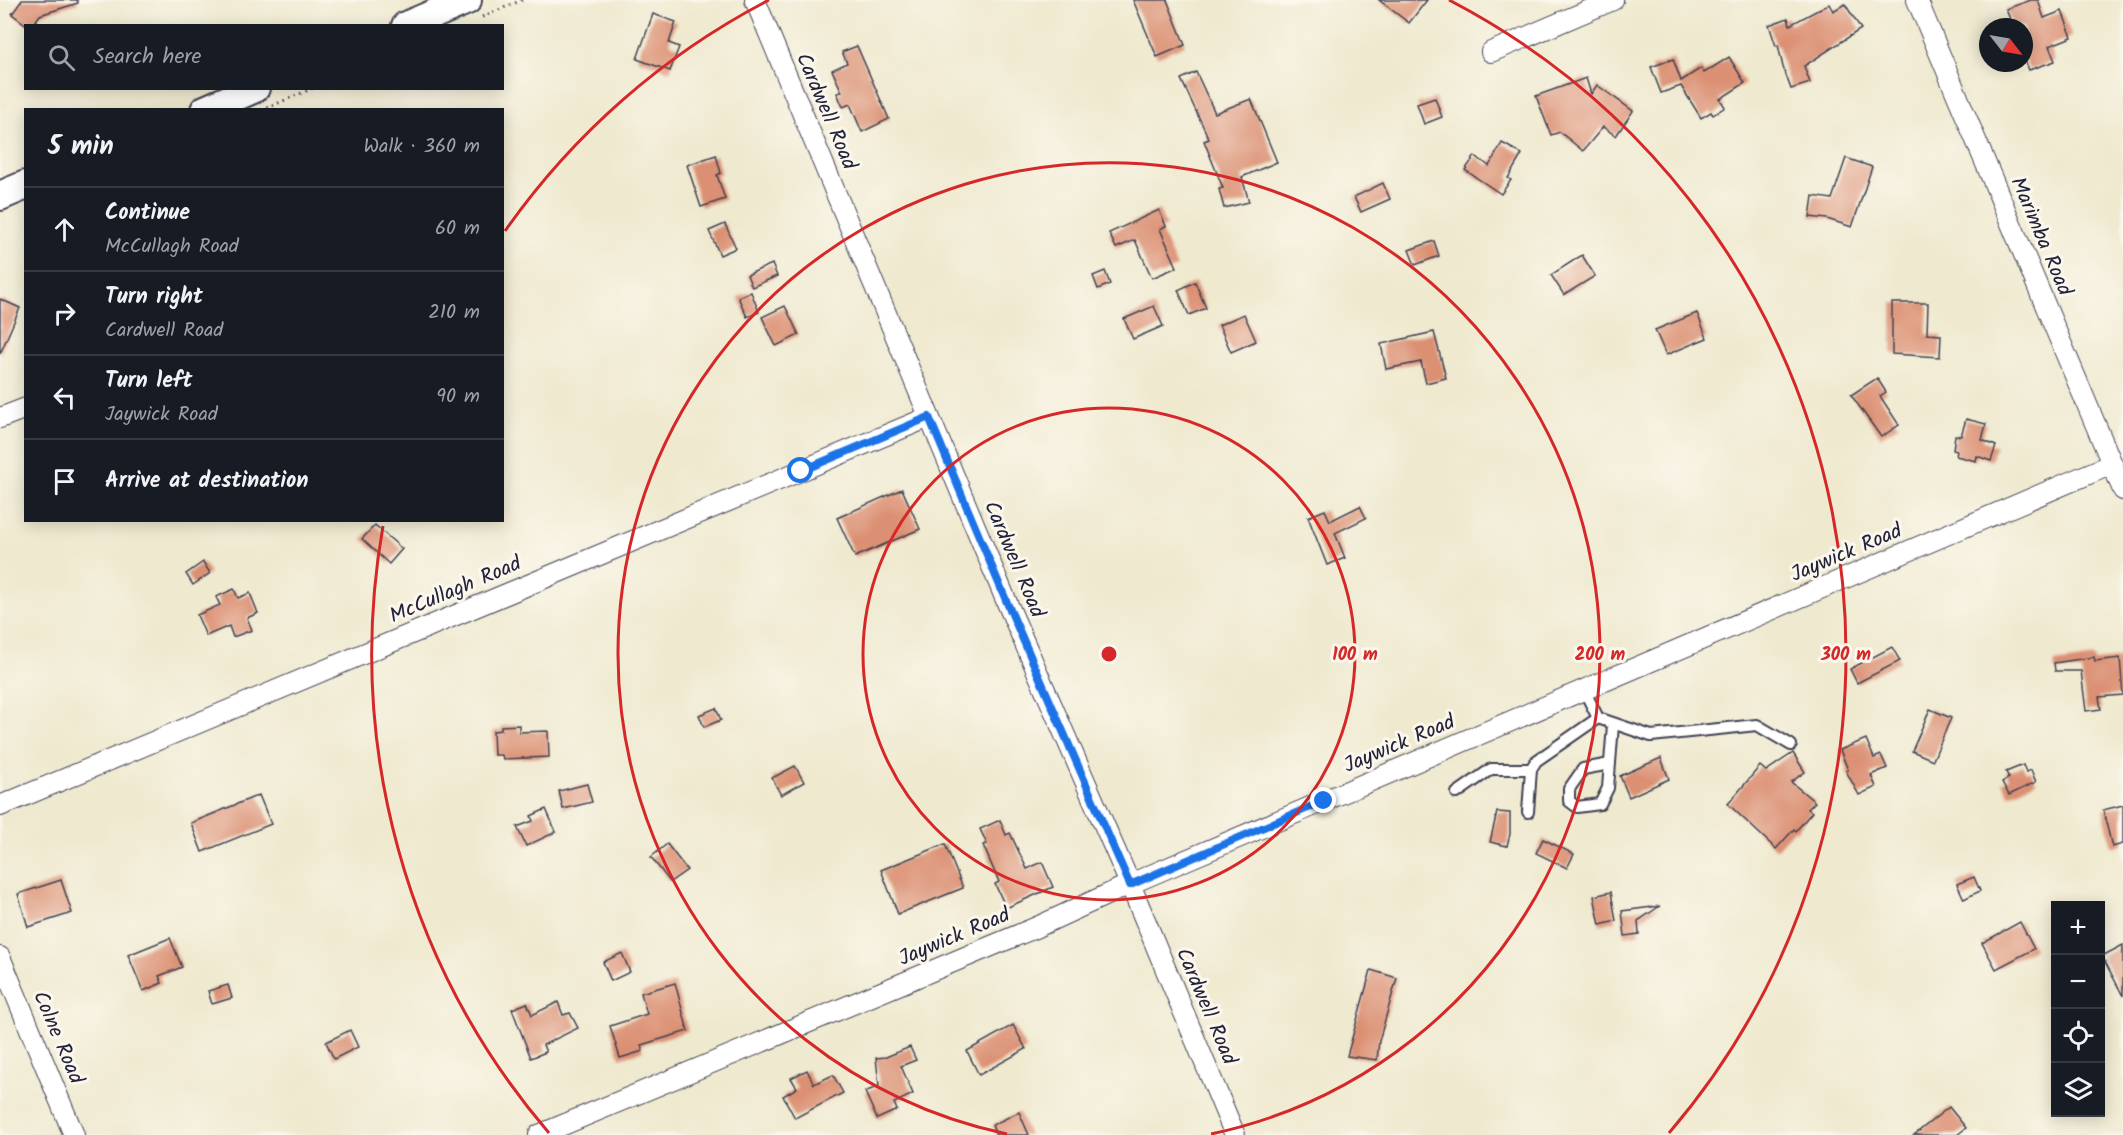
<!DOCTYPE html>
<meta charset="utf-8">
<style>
:root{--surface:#171b24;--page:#20242c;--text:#f1f3f6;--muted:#9ea1a6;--line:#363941}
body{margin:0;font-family:Kalam,sans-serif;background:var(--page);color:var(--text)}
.controls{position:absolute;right:18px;bottom:18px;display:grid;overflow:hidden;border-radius:0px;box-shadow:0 3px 15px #0003}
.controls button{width:54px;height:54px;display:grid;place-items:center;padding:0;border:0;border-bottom:2px solid var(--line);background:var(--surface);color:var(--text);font:30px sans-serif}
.compass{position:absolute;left:1979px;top:18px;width:54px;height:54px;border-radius:50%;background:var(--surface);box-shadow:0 3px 15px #0003;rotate:121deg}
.stop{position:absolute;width:18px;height:18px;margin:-14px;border:4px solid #1a73e8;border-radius:50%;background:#fff}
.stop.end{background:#1a73e8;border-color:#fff;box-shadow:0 2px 6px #0008}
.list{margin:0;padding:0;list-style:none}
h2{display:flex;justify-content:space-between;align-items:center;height:78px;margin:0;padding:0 24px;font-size:26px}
h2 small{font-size:20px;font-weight:400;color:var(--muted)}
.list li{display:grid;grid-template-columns:39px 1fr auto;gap:18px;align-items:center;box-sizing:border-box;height:84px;padding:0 24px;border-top:2px solid var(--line)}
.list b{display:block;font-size:22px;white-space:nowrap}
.list p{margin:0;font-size:20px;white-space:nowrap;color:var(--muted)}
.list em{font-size:20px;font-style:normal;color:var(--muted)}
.icon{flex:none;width:33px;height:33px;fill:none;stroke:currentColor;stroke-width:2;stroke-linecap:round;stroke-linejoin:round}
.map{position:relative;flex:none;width:2123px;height:1135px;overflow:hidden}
.search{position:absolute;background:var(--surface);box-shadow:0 3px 15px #0003;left:24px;top:24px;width:480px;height:66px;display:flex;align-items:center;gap:15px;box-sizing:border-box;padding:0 21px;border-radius:0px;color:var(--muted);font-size:22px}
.panel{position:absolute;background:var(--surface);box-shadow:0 3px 15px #0003;left:24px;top:108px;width:480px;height:414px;border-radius:0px}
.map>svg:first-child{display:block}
.building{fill:#db9073}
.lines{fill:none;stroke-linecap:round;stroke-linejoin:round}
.lane-casing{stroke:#414051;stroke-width:14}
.street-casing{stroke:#414051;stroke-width:22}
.secondary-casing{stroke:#414051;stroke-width:32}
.path{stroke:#414051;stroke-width:3;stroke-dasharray:1.5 4.5;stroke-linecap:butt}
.lane{stroke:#fff;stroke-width:10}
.street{stroke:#fff;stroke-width:20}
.secondary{stroke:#fff;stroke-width:28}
.route{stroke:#1a73e8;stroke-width:8}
.ring{fill:none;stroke:#d62828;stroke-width:3}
.labels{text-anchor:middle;stroke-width:6;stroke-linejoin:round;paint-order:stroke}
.street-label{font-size:21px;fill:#22223b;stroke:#fbf7ec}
.centre{fill:#d62828;stroke:#fbf7ec;stroke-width:3}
.ring-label{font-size:18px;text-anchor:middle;font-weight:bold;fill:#d62828;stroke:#fbf7ec;stroke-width:6;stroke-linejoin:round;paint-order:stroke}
</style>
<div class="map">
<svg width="2123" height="1135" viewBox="0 0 2123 1135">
<rect width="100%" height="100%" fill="#fbf7ec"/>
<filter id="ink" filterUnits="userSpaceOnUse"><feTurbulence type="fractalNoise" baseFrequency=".0167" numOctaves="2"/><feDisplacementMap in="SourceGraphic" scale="12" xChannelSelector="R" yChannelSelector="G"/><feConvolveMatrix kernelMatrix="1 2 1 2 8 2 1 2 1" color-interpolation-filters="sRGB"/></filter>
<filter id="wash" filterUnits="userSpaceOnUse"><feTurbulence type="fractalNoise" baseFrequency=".008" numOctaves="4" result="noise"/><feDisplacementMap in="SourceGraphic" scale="24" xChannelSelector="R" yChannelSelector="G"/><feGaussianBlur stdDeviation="1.35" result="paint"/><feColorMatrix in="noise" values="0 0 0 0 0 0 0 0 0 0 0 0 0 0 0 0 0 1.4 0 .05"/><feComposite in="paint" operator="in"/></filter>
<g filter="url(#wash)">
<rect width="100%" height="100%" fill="#efe9cf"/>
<g id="blocks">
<g class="building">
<polygon points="22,0 77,0 78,3 40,15 32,26 28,26 12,14"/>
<polygon points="1133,0 1167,0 1185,45 1157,57"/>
<polygon points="1379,0 1427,0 1409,23"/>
<polygon points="2031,0 2038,0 2044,18 2062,11 2072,37 2049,46 2055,61 2029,70 2024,58 2024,27 2013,27 2006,9"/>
<polygon points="1829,4 1833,11 1845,4 1861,29 1804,66 1810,83 1791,89 1783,67 1778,45 1776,46 1769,25 1788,18 1790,25"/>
<polygon points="653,14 676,22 669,43 679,47 670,71 637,59"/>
<polygon points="857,46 889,119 862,132 850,104 843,107 837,93 842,92 832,70 847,63 842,52"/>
<polygon points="1729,57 1745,83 1720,99 1725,107 1713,115 1711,112 1701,118 1681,86 1661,93 1651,67 1673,59 1681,81 1701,68 1704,73"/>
<polygon points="1196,72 1215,113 1251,99 1277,162 1242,177 1249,202 1224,208 1219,189 1223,188 1204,141 1209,139 1181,79"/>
<polygon points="1586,78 1591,94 1597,85 1633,111 1616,136 1603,127 1583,151 1560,132 1551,135 1536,96"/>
<polygon points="1435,98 1442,117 1424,124 1417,104"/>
<polygon points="1502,143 1522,154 1508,178 1511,180 1501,194 1465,170 1475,156 1489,166"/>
<polygon points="716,155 721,173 717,175 725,199 701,207 687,165"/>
<polygon points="1846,158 1872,167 1852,227 1827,219 1810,217 1813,196 1832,199"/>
<polygon points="1383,183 1390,199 1361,212 1354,197"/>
<polygon points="1159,210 1166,226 1160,229 1177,267 1152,278 1135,240 1116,248 1109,233"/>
<polygon points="725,224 736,248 720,255 709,231"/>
<polygon points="1434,241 1439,256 1415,265 1409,250"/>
<polygon points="1582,255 1595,276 1564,295 1551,275"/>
<polygon points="772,264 777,276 752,287 747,275"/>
<polygon points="1105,271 1110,284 1098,289 1093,276"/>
<polygon points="1195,282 1206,308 1189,315 1178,290"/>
<polygon points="751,292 759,312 747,317 738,297"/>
<polygon points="0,299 20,308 0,354"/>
<polygon points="1892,303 1928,303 1927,334 1941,335 1940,357 1892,354"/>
<polygon points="785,306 799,335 776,346 762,317"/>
<polygon points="1154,306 1163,326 1133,339 1124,319"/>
<polygon points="1697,313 1707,338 1666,355 1655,330"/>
<polygon points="1244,314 1256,341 1231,352 1219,325"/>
<polygon points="1434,332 1446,378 1426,383 1421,362 1386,369 1381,344"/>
<polygon points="1877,378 1886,392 1880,396 1899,425 1881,437 1851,395"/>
<polygon points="1966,419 1986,424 1982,440 1996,446 1991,461 1977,456 1976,461 1956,456 1957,451 1953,450 1955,435 1961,436"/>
<polygon points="902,489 920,529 855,557 837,518"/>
<polygon points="1360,506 1366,518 1335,533 1345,558 1327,565 1308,517 1325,510 1330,521"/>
<polygon points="375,525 402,549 389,564 362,539"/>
<polygon points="203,562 210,573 193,585 186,574"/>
<polygon points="234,589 238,598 250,593 258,613 247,618 252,630 233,637 229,626 206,636 197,615 220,605 216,597"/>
<polygon points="1892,647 1900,661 1857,683 1850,669"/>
<polygon points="2094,657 2095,661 2120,658 2123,695 2099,697 2101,709 2086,711 2081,671 2055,671 2054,663"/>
<polygon points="716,708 721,720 704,727 699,715"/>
<polygon points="1930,709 1951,718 1933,760 1912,751"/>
<polygon points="519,725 519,732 548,731 549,757 503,759 502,755 494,755 493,731 501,730 501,726"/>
<polygon points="1866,739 1874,758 1881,755 1887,768 1871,775 1876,787 1859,795 1846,771 1848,770 1840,750"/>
<polygon points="1793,753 1805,772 1791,782 1815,802 1808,809 1812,812 1796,831 1794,829 1776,849 1728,804 1760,766 1766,771"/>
<polygon points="1661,758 1669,779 1629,797 1620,776"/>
<polygon points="2023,765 2026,772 2031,770 2036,782 2009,795 2002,782 2009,778 2006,772"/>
<polygon points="795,766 804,782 781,795 772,778"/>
<polygon points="587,784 592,802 563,809 559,791"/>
<polygon points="259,795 271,824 202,852 191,823"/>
<polygon points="2123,805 2123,844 2112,847 2103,810"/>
<polygon points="546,809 556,832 526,846 517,827 533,821 531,816"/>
<polygon points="1497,812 1510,813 1510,834 1507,846 1490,842"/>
<polygon points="1000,820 1006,835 1010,833 1027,869 1042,862 1053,887 1006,908 995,884 999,882 983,845 987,844 980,829"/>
<polygon points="1543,839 1574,854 1567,868 1536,853"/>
<polygon points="667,844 687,870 670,882 651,857"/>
<polygon points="945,844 963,888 898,914 881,870"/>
<polygon points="1974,877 1980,891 1964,899 1957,884"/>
<polygon points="61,880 72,913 28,927 18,894"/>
<polygon points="1611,892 1616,921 1600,925 1594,896"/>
<polygon points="1660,906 1638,921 1639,934 1625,936 1622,911"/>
<polygon points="2020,922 2034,949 1996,969 1982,943"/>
<polygon points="170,938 182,967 159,976 162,983 143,991 128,955"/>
<polygon points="2123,945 2123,996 2102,956"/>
<polygon points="622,953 630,972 611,981 603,962"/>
<polygon points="1371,970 1397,978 1379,1041 1377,1060 1347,1056"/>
<polygon points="675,983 688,1031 641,1045 643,1051 620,1058 610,1026 647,1014 641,993"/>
<polygon points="228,985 232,998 212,1004 208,991"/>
<polygon points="558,1002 563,1015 570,1013 578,1028 543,1045 546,1052 531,1058 512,1009 527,1003 532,1015"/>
<polygon points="1013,1025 1026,1049 979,1075 967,1051"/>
<polygon points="350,1030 358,1047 334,1059 326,1042"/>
<polygon points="910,1047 916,1060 901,1066 913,1094 894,1103 897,1110 877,1119 865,1092 879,1086 876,1058 886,1057"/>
<polygon points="807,1070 814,1084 833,1075 843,1093 795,1118 783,1096 797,1088 791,1078"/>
<polygon points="1949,1107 1966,1128 1957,1135 1914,1135"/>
<polygon points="1019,1112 1029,1135 996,1135 992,1125"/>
</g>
</g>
</g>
<g filter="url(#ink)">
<use href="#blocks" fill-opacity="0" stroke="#414051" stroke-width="1.5"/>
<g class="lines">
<g class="lane-casing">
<g id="lane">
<polyline points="1584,690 1598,718 1651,736 1757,725 1791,745"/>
<polyline points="1610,764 1583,769 1569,789 1569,801 1577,807 1600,804 1608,788 1613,725"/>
<polyline points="1457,793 1491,769 1531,769"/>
<polyline points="1528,812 1531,769 1536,761 1598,718"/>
</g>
</g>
<g class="street-casing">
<g id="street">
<polyline points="755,0 1008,605 1130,884 1235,1135"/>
<polyline points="1917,0 2123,490"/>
<polyline points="1491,52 1613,0"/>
<polyline points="0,418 26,408"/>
<polyline points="0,806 929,417"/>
<polyline points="0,957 74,1135"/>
<polyline points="539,1135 1037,927 1130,884 2112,464"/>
</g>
</g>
<g class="secondary-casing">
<g id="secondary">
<polyline points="406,26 467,0"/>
<polyline points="205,110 255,88"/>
<polyline points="0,196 26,185"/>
</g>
</g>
<g class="path">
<polyline points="482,17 522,0"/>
<polyline points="267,108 313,88"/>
</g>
<use href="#lane" class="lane"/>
<use href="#street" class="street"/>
<use href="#secondary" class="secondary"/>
</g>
</g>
<g class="lines" filter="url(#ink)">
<polyline class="route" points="801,471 929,417 1008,605 1130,885 1324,801"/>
</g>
<g class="ring">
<circle cx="1109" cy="654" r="246"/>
<path d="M1007 1134A491 491 0 1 1 1211 1134"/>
<path d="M549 1133A737 737 0 0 1 383 526M505 231A737 737 0 0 1 769 0M1449 0A737 737 0 0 1 1669 1133"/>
</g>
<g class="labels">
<g class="street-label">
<text transform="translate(827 111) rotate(67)" y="7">Cardwell Road</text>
<text transform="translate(2042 236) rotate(67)" y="7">Marimba Road</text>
<text transform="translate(1846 552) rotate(-23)" y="7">Jaywick Road</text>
<text transform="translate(1015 559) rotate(67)" y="7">Cardwell Road</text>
<text transform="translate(455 589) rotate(-23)" y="7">McCullagh Road</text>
<text transform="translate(1399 743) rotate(-23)" y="7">Jaywick Road</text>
<text transform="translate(954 936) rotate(-23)" y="7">Jaywick Road</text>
<text transform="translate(1207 1006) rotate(67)" y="7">Cardwell Road</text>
<text transform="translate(59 1037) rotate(67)" y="7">Colne Road</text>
</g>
</g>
<circle cx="1109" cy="654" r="9" class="centre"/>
<g class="ring-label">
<text x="1355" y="660">100 m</text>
<text x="1600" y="660">200 m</text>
<text x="1846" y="660">300 m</text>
</g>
</svg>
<div class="controls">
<button>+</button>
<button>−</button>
<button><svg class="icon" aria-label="locate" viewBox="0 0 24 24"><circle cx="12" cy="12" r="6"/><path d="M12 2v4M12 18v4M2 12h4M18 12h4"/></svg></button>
<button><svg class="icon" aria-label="layers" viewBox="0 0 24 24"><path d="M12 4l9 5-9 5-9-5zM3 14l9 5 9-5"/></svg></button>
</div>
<svg class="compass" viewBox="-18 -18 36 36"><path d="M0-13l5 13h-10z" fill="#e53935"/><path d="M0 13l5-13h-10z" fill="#9ea1a6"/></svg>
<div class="stop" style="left:801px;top:471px"></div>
<div class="stop end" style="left:1324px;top:801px"></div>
<div class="search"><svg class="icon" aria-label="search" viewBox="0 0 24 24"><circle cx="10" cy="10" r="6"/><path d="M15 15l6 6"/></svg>Search here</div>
<section class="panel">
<h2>5 min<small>Walk · 360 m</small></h2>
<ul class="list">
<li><svg class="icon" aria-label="ahead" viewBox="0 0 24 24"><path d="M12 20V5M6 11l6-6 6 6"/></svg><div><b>Continue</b><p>McCullagh Road</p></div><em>60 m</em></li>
<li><svg class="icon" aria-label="right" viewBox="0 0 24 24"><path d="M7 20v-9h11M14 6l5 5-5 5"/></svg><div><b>Turn right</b><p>Cardwell Road</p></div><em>210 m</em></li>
<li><svg class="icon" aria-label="left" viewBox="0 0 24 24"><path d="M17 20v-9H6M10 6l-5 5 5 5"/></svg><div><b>Turn left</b><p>Jaywick Road</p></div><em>90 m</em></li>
<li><svg class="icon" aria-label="arrive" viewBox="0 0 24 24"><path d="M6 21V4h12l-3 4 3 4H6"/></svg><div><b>Arrive at destination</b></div></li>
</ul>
</section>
</div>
